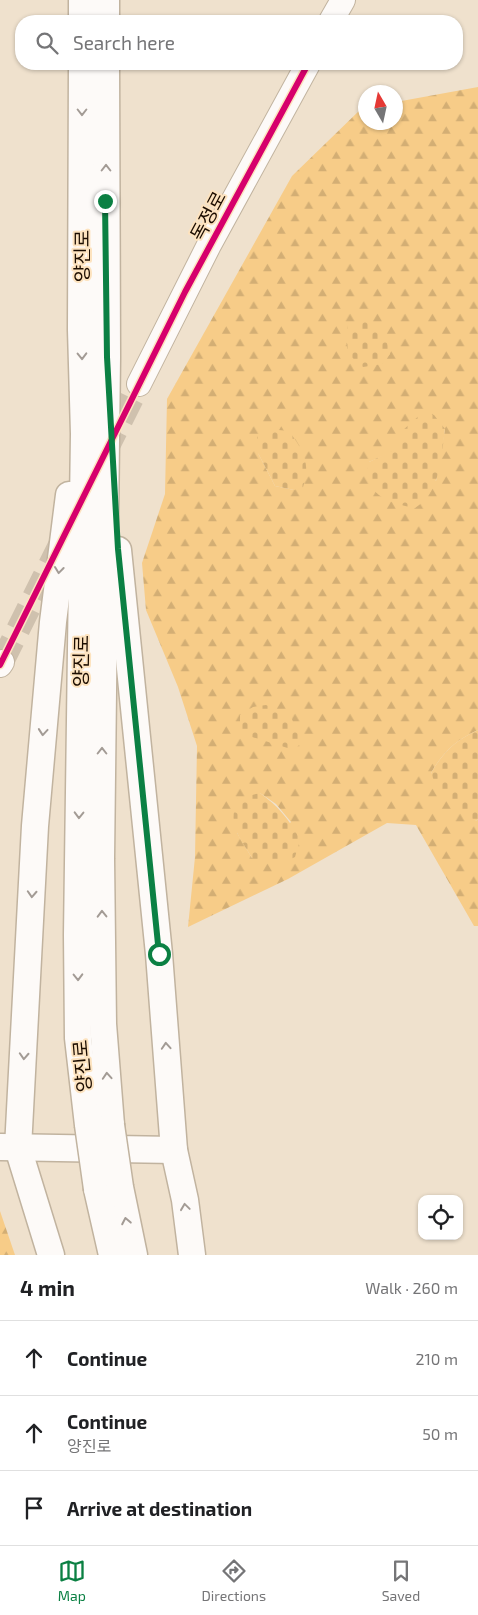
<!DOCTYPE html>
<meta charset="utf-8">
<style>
:root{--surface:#fff;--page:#f6f6f6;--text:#202124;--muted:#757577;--line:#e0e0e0;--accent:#0b8043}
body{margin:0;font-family:"Exo 2","Noto Sans KR",sans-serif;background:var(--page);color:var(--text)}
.controls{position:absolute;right:15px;bottom:15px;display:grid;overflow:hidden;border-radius:10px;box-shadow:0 1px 4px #0004}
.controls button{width:45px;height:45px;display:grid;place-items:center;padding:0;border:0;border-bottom:1px solid var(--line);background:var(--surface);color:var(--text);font:25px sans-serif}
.compass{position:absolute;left:358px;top:85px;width:45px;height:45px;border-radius:50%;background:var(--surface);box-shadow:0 1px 4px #0004;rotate:351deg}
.stop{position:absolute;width:15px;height:15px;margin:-11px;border:4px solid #0b8043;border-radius:50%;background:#fff}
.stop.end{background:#0b8043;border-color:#fff;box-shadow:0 1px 5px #0008}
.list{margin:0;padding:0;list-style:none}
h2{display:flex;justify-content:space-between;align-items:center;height:65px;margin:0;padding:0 20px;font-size:21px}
h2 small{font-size:16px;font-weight:400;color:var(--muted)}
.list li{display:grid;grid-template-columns:32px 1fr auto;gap:15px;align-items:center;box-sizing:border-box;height:75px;padding:0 20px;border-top:1px solid var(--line)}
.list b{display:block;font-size:19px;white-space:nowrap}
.list p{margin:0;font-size:16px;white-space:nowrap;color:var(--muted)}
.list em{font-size:16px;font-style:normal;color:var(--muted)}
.icon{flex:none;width:28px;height:28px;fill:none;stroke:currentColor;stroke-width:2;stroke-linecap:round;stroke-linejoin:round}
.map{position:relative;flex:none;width:478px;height:1255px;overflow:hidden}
.search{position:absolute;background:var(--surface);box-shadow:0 1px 4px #0004;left:15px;right:15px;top:15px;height:55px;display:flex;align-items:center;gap:12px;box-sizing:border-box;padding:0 18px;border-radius:20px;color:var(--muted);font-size:19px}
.sheet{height:290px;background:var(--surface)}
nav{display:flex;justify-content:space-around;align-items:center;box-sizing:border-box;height:70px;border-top:1px solid var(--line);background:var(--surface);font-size:14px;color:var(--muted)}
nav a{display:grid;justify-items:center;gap:2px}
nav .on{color:var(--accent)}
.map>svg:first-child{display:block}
.forest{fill:url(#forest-firs);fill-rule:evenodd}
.cemetery{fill:url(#cemetery-stones)}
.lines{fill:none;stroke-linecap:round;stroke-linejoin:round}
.tertiary-tunnel{stroke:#cfc1ae;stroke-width:24;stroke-dasharray:24 12;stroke-linecap:butt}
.tertiary-casing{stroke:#c1b39f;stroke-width:26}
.secondary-casing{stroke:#c1b39f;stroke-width:29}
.tertiary{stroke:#fdfaf8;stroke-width:24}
.secondary{stroke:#fdfaf8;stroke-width:26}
.secondary-bridge-casing{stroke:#c1b39f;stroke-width:29;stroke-linecap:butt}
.secondary-bridge{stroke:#fdfaf8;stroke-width:26}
.cycleway-casing{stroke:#fde3bf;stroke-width:9}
.cycleway{stroke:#d6006c;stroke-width:6}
.oneway{stroke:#a39b95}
.route{stroke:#0b8043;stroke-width:6}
.labels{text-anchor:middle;stroke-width:4;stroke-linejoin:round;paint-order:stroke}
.street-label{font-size:19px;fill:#1c0d00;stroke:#fde3bf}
</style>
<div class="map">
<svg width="478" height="1255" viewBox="0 0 478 1255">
<defs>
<pattern id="forest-firs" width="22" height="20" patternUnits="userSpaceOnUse" patternTransform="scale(1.25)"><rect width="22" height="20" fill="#f7cc88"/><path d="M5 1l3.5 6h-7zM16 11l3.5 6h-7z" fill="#d3ae74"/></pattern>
<pattern id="cemetery-stones" width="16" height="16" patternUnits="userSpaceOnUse" patternTransform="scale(1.25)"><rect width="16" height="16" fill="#f7cc88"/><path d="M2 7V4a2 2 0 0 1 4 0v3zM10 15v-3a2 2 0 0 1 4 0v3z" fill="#d3ae74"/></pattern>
</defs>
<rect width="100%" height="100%" fill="#efe1cd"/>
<g class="forest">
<path d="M 478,87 L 478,730 C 456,740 443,752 431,773 L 476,821 L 478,819 L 478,926 L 474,926 L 416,825 L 387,823 L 288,879 L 188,927 L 195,857 L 197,746 L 178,687 L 146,610 L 142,563 L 165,494 L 167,399 L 292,176 L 362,108 L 365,107 L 366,122 L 396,122 L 396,102 ZM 445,429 L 436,481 L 369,462 ZM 258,453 L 294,490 L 275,486 ZM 260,793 L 276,804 L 291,822 L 252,858 L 237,833 Z"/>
<polygon points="0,1211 15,1255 0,1255"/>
</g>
<g class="cemetery">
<path d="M 361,319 C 380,325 386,335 390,354 L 382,364 L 363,367 L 348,354 L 346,339 L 348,325 Z"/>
<path d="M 422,413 L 434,415 L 445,429 C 441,457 441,492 415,508 C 389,503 361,494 369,462 L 398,448 L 402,431 Z"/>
<path d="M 268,429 L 289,431 C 303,450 311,464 303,487 L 294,490 L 275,486 L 258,453 L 257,437 Z"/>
<polygon points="266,705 291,717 302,742 294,750 246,735 240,728 240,715 253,707"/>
<path d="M 478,730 L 478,819 L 476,821 C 455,808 439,796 431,773 C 443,752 456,740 478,730 Z"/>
<path d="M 260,793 C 278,806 290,820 300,840 L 295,857 C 278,865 269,864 252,858 C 238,834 228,827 237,799 Z"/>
</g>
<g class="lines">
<g class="tertiary-tunnel">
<polyline points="105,452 139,384"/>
<polyline points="2,662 61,543"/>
</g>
<g class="tertiary-casing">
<g id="tertiary">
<polyline points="331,21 343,0"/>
<polyline points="139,384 209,245 308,64"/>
<polyline points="0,665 2,662"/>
</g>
</g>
<g class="secondary-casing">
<g id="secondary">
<polyline points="82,0 82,21"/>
<polyline points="106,0 106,21"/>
<polyline points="82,64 81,330 84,434 77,935 78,1038 88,1125"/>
<polyline points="106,64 107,357 101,859 103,1024 111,1125"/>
<polyline points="118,550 159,954 174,1150 185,1200 192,1255"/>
<polyline points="1,1147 174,1150"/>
<polyline points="120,1187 134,1255"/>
<polyline points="97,1189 112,1255"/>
<polyline points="51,1255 18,1148 35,826 53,622 69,495"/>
</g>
</g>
<use href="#tertiary" class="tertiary"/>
<use href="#secondary" class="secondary"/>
<g class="secondary-bridge-casing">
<g id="secondary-bridge">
<polyline points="88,1125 97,1189"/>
<polyline points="111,1125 120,1187"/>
</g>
</g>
<use href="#secondary-bridge" class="secondary-bridge"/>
<g class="cycleway-casing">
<polyline id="cycleway" points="0,665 185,292 308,64"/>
</g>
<use href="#cycleway" class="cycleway"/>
</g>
<defs><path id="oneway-chevron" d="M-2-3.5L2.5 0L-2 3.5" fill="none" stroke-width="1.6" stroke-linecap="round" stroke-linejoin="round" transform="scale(1.25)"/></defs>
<g class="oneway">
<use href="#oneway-chevron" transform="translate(82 112) rotate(90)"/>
<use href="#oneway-chevron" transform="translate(106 168) rotate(-90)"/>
<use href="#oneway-chevron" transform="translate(82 356) rotate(89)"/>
<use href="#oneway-chevron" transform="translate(59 570) rotate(97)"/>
<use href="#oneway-chevron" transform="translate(43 732) rotate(95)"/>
<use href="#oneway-chevron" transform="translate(102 751) rotate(-90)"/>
<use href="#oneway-chevron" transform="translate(79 815) rotate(91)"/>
<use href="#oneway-chevron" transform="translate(32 894) rotate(93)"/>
<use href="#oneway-chevron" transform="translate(102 914) rotate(-91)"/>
<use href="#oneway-chevron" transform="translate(78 977) rotate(89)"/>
<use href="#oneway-chevron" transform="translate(166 1046) rotate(-94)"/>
<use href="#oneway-chevron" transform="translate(24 1056) rotate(93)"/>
<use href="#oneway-chevron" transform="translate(107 1076) rotate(-94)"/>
<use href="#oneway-chevron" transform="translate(185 1207) rotate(-98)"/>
<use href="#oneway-chevron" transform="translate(126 1221) rotate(-101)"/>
</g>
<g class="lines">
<polyline class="route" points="105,201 107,357 118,549 159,954"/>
</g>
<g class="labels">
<g class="street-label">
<text transform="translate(208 216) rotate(-62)" y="7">독정로</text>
<text transform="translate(82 256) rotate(-90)" y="7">양진로</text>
<text transform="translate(81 661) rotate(-89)" y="7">양진로</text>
<text transform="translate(82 1066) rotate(-95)" y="7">양진로</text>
</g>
</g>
</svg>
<div class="controls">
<button><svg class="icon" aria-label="locate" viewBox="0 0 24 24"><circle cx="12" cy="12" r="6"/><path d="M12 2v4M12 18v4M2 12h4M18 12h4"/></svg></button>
</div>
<svg class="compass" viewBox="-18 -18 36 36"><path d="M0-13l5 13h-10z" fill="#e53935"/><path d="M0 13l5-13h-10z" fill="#757577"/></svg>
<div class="stop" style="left:159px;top:954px"></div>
<div class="stop end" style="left:105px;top:201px"></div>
<div class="search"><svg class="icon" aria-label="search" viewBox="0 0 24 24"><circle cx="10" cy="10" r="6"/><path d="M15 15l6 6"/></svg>Search here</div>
</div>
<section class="sheet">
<h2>4 min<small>Walk · 260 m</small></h2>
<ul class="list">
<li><svg class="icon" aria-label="ahead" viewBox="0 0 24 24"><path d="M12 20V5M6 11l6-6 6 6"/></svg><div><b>Continue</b></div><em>210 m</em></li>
<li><svg class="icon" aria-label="ahead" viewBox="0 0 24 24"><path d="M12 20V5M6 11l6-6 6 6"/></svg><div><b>Continue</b><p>양진로</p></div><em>50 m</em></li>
<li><svg class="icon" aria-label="arrive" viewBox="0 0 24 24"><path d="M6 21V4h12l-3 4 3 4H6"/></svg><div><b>Arrive at destination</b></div></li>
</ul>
</section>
<nav>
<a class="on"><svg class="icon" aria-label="map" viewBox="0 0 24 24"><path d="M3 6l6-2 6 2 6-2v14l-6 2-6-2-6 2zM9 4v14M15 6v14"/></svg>Map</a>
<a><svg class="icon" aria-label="directions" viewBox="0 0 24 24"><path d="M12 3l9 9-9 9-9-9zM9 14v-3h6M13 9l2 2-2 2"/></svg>Directions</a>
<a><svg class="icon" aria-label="saved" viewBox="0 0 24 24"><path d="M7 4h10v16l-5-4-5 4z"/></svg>Saved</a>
</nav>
